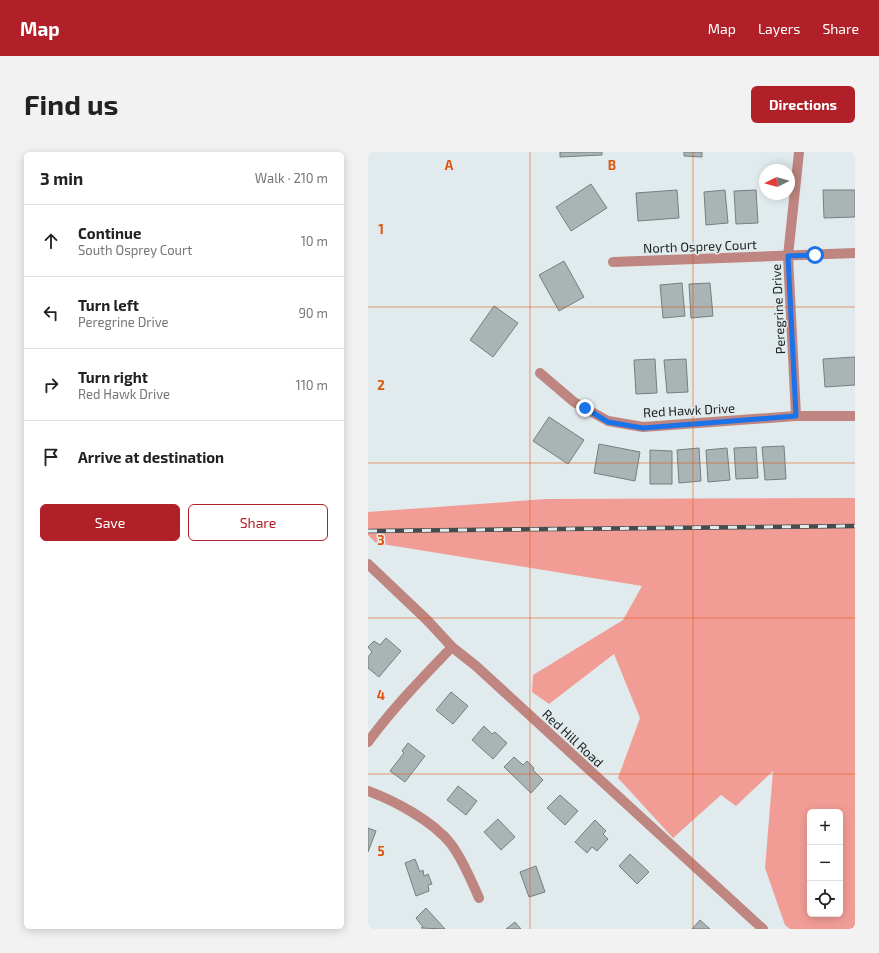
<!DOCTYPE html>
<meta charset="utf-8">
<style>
:root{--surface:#fff;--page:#f2f2f2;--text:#222;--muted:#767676;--line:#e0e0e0;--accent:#b12028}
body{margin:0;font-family:"Exo 2",sans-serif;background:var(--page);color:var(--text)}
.controls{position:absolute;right:12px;bottom:12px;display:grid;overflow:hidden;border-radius:6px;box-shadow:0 2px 10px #0003}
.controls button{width:36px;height:36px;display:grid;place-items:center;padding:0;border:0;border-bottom:1px solid var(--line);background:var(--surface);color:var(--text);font:20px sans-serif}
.compass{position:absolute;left:391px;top:12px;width:36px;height:36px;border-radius:50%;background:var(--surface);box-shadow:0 2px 10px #0003;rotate:264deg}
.stop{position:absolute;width:12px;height:12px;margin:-9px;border:3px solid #1a73e8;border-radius:50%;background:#fff}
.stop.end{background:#1a73e8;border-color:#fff;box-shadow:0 1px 4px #0008}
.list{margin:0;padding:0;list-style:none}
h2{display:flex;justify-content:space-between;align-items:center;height:52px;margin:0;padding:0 16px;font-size:17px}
h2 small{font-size:13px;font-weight:400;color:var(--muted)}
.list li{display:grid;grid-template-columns:26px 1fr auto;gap:12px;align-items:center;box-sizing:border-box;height:72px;padding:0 16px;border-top:1px solid var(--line)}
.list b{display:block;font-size:15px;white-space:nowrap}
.list p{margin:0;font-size:13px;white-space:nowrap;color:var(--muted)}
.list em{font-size:13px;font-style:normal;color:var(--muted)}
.actions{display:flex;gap:8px;padding:12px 16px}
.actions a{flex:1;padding:9px 0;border:1px solid var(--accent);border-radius:6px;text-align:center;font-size:14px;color:var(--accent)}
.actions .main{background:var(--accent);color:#fff}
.icon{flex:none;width:22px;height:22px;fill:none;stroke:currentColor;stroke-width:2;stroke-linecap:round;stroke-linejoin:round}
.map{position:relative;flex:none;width:487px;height:777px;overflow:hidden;border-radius:6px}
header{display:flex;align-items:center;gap:24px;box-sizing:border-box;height:56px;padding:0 20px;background:var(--accent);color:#fff}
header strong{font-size:19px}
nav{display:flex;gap:22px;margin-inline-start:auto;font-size:14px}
.intro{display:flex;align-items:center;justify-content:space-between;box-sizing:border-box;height:96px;padding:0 24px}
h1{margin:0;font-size:28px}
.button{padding:10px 18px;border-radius:6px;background:var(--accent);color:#fff;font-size:14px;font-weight:700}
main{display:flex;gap:24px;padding:0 24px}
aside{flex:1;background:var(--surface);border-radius:6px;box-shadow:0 2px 10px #0003}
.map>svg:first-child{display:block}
.forest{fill:#f19d96;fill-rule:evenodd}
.building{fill:#aab4b5;stroke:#757e80}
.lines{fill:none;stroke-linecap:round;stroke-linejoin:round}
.street{stroke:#bf8580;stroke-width:10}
.rail-casing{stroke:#464c4c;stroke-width:4.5}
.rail{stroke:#e1ebed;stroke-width:3;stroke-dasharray:9;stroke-linecap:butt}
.route{stroke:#1a73e8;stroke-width:5}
.grid{fill:none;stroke:#de560d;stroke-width:1;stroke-opacity:0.55}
.labels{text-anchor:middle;stroke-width:3;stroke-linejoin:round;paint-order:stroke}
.street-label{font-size:13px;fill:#1a1e1e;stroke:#e1ebed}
.grid-label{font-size:13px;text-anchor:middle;font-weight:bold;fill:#de560d;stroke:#e1ebed;stroke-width:3;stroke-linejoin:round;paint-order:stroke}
</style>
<header>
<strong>Map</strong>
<nav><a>Map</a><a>Layers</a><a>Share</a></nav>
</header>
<div class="intro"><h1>Find us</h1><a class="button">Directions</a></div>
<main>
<aside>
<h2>3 min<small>Walk · 210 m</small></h2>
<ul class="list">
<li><svg class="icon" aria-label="ahead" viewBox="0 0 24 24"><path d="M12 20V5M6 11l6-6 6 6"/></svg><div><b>Continue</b><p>South Osprey Court</p></div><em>10 m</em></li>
<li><svg class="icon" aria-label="left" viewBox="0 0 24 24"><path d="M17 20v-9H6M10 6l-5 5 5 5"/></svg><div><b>Turn left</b><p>Peregrine Drive</p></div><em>90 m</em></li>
<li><svg class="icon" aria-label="right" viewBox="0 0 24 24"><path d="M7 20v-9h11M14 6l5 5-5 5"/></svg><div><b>Turn right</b><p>Red Hawk Drive</p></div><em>110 m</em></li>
<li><svg class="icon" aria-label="arrive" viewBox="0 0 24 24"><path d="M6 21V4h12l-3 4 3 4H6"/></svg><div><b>Arrive at destination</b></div></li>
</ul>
<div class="actions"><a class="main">Save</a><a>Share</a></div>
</aside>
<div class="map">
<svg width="487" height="777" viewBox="0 0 487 777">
<rect width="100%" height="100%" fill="#e1ebed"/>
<path class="forest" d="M 487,346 L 487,777 L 422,777 L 417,773 L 397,716 L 405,619 L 368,654 L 353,643 L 305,686 L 250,626 L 272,566 L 246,502 L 181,552 L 164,540 L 165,523 L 255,468 L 274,434 L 8,391 L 0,383 L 0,360 L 178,347 ZM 442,660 L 472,660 L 472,762 L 442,762 Z"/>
<g class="building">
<polygon points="192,0 234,0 234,3 192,5"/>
<polygon points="316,0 334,0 334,5 316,4"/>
<polygon points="223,32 239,56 203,79 188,55"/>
<polygon points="309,38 311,66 270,69 268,41"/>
<polygon points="357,38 360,71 338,73 336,40"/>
<polygon points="388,38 390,71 368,72 366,39"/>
<polygon points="455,38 487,38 487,65 456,66"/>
<polygon points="196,109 216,145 191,159 171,123"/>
<polygon points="314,131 317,164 295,166 292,133"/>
<polygon points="342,131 345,164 323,166 321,132"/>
<polygon points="126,154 150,171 125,205 102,188"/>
<polygon points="487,205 487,233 457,235 455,207"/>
<polygon points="287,207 289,241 268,242 266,208"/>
<polygon points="318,207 320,240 299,241 296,208"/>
<polygon points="181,265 216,288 200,312 165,289"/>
<polygon points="231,292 272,300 267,329 226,321"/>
<polygon points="416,294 418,327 397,328 394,295"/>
<polygon points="388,295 390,326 368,327 366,296"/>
<polygon points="331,296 333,329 311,331 309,298"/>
<polygon points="359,296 362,328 340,330 338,298"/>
<polygon points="282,298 304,299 304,332 282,332"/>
<polygon points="18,486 33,499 11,525 0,516 0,505 4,500 0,495 6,489 12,493"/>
<polygon points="83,540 100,554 85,572 68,558"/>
<polygon points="116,574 124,582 127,580 139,591 125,607 104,588"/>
<polygon points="40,591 57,604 37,630 22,619 36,601 34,599"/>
<polygon points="146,605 155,613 159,609 166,616 165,618 175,628 163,641 136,615"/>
<polygon points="90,634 109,649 98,663 79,648"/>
<polygon points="192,643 210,659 197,673 179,656"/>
<polygon points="130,667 147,685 133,698 116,680"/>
<polygon points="227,668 238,679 235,682 240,687 229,699 224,695 219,701 207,690"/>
<polygon points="0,676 8,679 0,700"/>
<polygon points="262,702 281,720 269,732 251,714"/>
<polygon points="47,707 52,720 55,718 56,724 60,722 64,732 60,733 61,739 48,744 37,711"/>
<polygon points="168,714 177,740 161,745 152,720"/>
<polygon points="58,756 77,777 53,776 55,775 48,766"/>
<polygon points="332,768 342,777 324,777"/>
<polygon points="147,770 153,777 138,777"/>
</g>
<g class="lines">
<g class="street">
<polyline points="245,110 487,101"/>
<polyline points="172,221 206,250 240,269 275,275 428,264 487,264"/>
<polyline points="428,264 420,104 431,0"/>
<polyline points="0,412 59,468 84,495 108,514 395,777"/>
<path d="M 0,590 C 25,556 55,525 84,495"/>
<path d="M 0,639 C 27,649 65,669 83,692 C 95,708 103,728 111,746"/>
</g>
<g class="rail-casing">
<polyline id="rail" points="0,379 487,374"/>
</g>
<use href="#rail" class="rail"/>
</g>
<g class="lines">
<polyline class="route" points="217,256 240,270 275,276 428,264 420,104 447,103"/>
</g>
<path class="grid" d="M 162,0 L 162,777M 325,0 L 325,777M 0,155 L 487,155M 0,311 L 487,311M 0,466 L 487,466M 0,622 L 487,622"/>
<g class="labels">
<g class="street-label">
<text transform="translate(332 94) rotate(-2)" y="5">North Osprey Court</text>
<text transform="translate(410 157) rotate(-93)" y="5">Peregrine Drive</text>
<text transform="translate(321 258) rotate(-3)" y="5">Red Hawk Drive</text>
<text transform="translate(205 586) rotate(43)" y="5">Red Hill Road</text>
</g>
</g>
<g class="grid-label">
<text x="81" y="18">A</text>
<text x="244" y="18">B</text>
<text x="13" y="82">1</text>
<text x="13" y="238">2</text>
<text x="13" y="393">3</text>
<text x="13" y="548">4</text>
<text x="13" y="704">5</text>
</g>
</svg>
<div class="controls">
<button>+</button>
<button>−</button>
<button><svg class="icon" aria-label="locate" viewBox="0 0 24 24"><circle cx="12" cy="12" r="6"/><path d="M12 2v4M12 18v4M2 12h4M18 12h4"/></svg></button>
</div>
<svg class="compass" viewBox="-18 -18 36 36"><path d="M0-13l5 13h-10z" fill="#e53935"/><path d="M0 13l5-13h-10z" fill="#767676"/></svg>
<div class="stop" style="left:447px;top:103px"></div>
<div class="stop end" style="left:217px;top:256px"></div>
</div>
</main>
